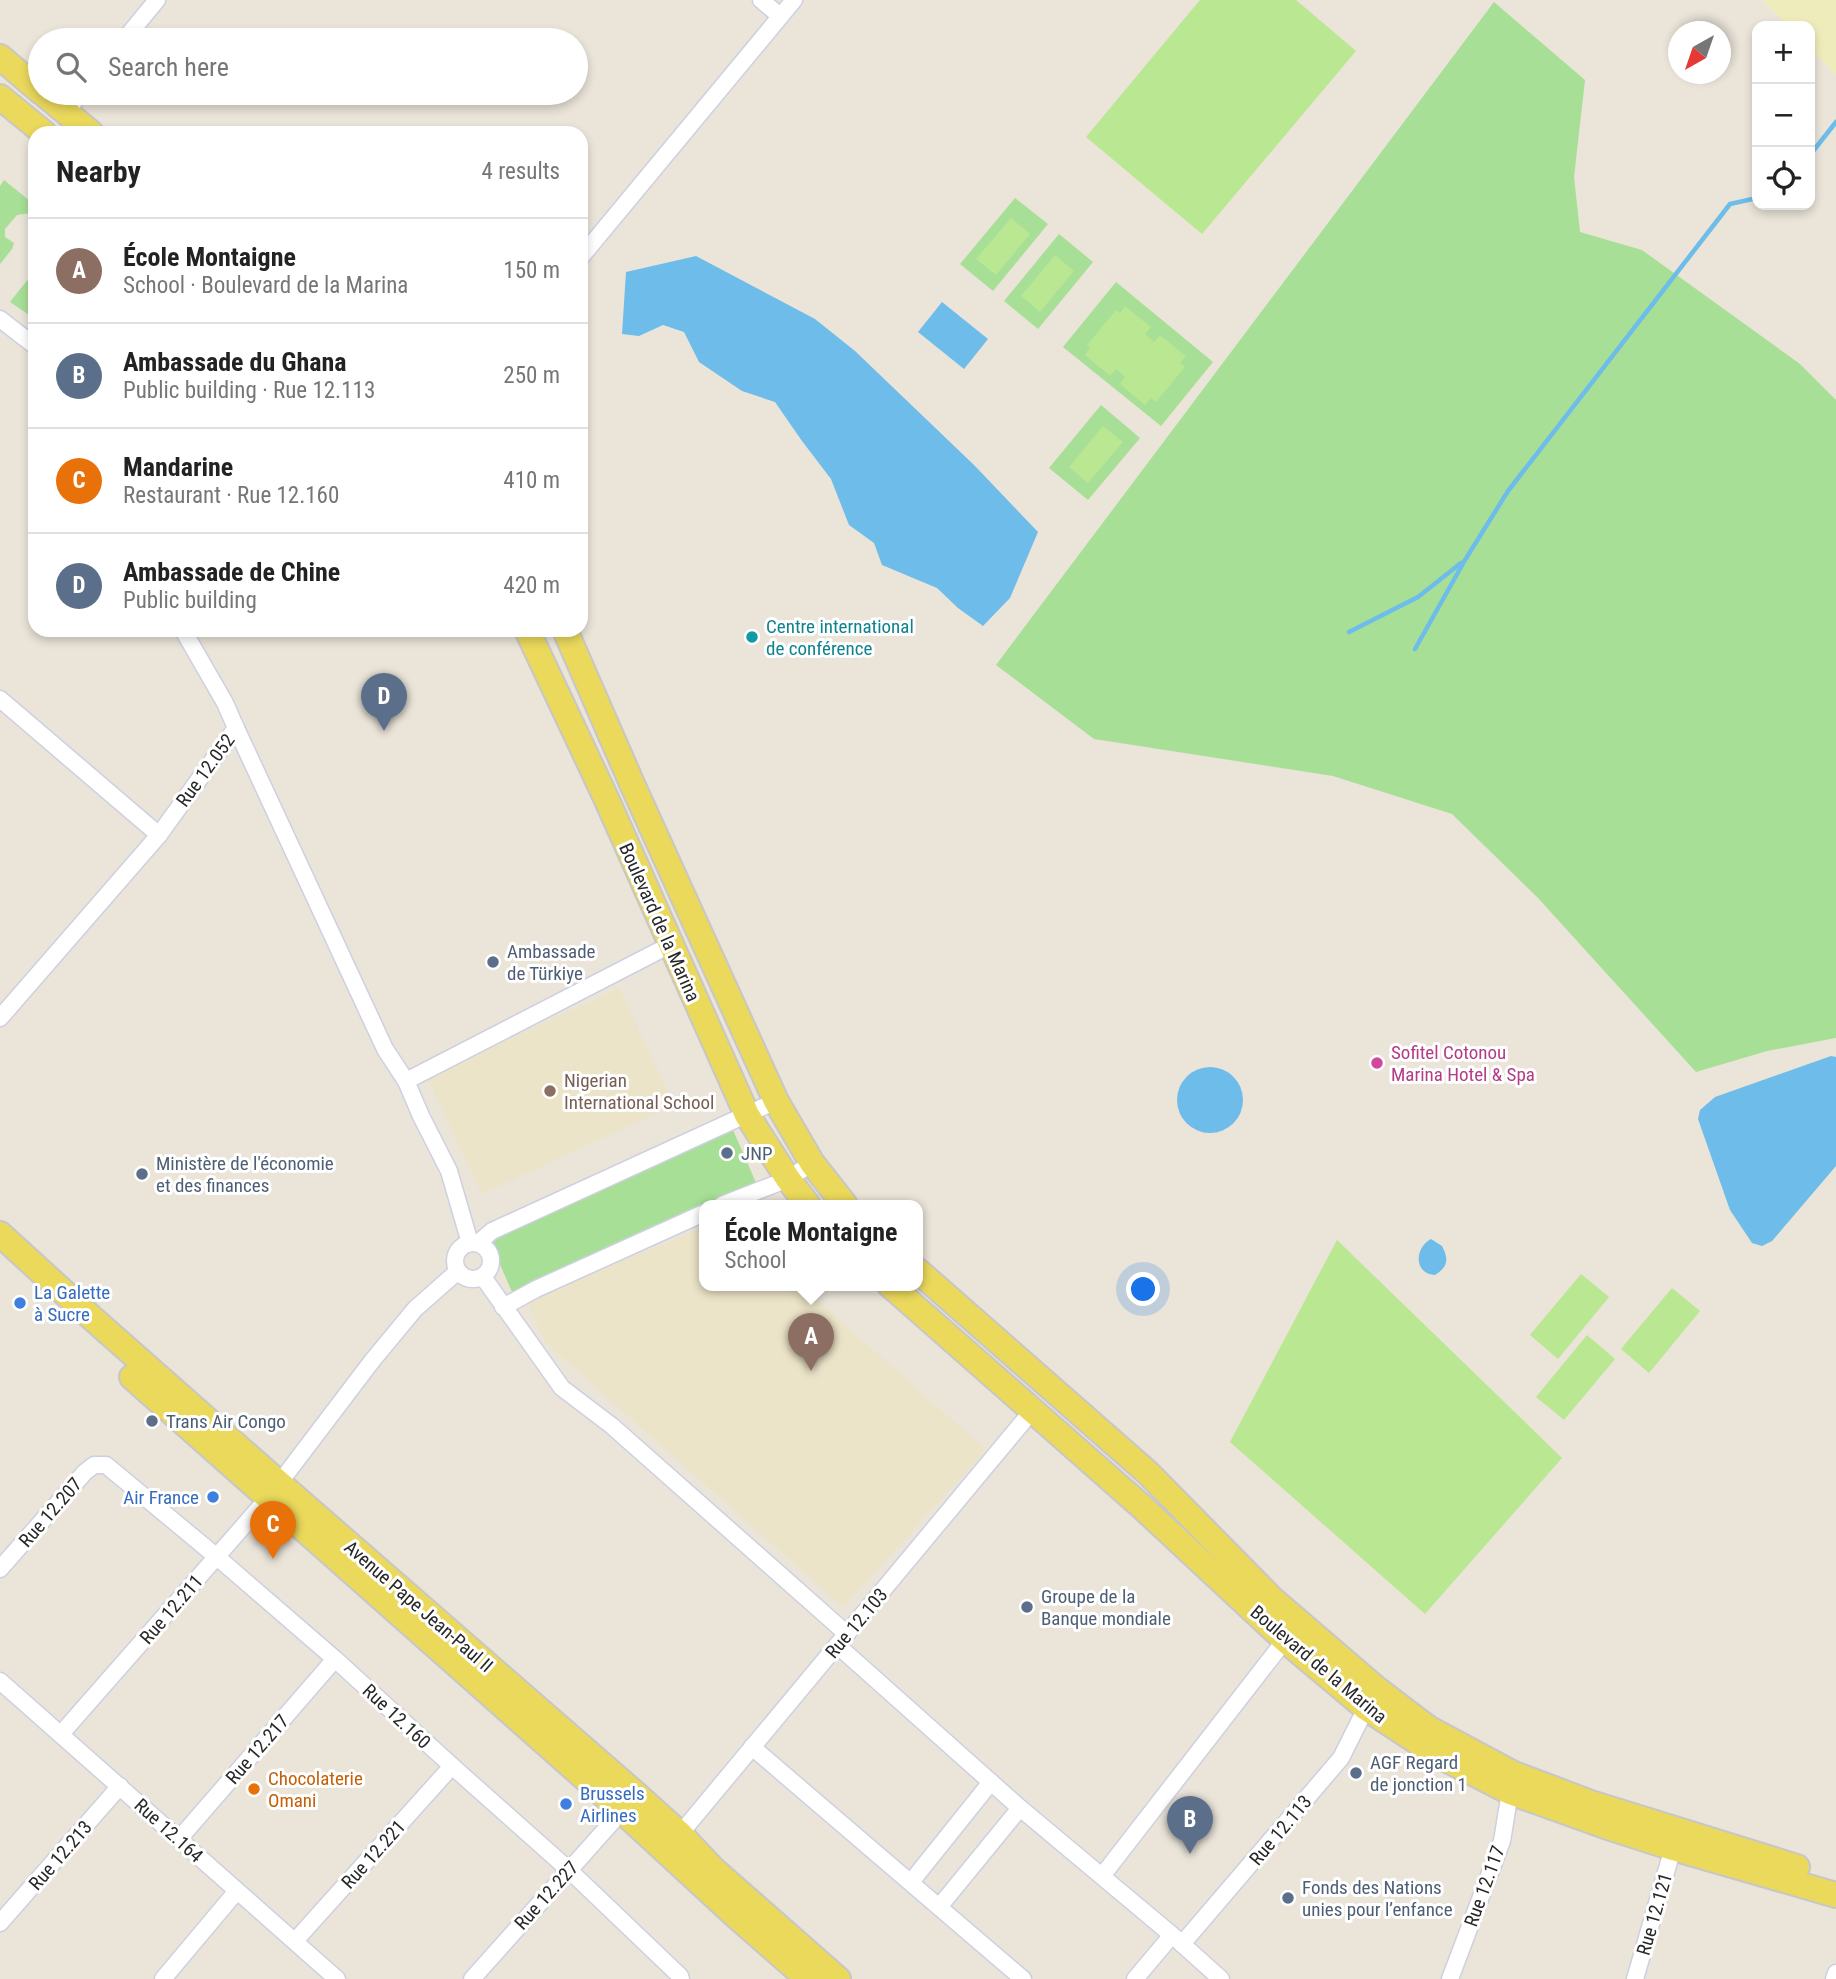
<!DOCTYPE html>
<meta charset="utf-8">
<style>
:root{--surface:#fff;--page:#f2f2f2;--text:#222;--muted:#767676;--line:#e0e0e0;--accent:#3c4af4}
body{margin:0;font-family:"Roboto Condensed",sans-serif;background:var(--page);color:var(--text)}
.controls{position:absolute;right:21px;top:21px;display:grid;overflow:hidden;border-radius:14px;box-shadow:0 4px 10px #0003}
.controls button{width:63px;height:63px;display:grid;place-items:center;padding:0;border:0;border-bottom:2px solid var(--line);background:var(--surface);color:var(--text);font:35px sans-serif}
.compass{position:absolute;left:1668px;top:21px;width:63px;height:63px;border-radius:50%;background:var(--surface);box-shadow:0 4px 10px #0003;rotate:220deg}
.you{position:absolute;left:1144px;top:1290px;width:24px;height:24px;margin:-18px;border:5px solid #fff;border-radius:50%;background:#1a73e8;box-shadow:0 0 0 10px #1a73e833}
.badge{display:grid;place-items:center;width:46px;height:46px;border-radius:50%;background:var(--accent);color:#fff;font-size:23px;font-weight:700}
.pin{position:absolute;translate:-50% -58px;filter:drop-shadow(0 2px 4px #0008)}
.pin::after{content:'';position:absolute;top:37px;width:24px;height:21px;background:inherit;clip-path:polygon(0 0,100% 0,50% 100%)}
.popup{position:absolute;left:699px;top:1200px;width:224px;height:91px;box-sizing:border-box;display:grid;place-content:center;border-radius:14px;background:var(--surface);filter:drop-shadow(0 2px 5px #0005);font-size:23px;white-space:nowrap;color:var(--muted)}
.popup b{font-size:26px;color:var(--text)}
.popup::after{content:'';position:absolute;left:50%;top:100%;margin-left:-14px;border:14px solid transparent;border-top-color:var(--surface)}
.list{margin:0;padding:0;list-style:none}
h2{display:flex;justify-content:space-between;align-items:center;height:91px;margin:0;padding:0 28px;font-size:30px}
h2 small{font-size:23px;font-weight:400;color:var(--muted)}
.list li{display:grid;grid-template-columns:46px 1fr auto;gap:21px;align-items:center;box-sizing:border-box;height:105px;padding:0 28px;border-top:2px solid var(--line)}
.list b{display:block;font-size:26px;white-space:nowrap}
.list p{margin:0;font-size:23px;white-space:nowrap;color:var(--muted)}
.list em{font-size:23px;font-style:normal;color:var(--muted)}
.icon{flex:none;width:38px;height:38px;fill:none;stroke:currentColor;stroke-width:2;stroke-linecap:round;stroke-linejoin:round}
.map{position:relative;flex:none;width:1836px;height:1979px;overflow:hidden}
.search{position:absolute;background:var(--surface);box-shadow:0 4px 10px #0003;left:28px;top:28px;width:560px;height:77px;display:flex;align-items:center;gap:18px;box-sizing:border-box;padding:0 24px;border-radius:38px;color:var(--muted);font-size:26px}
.panel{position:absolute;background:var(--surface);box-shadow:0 4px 10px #0003;left:28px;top:126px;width:560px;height:511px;border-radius:21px}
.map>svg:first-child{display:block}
.education{fill:#ebe4c8}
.green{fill:#a7df96}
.sand{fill:#efecbc}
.pitch{fill:#bae792}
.water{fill:#6ebcea}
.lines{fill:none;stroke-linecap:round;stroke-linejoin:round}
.stream{stroke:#6ebcea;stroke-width:4.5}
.minor-casing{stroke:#ced0e0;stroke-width:19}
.primary-casing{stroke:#c7c7c7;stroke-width:28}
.minor{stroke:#fff;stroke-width:16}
.primary{stroke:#ebd95c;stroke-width:24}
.culture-dot{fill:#0f9aa8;stroke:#fff;stroke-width:2.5}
.service-dot{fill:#5c6f8a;stroke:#fff;stroke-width:2.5}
.hotel-dot{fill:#d1479c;stroke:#fff;stroke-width:2.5}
.education-dot{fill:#8d6e63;stroke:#fff;stroke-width:2.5}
.shop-dot{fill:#3f7fe0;stroke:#fff;stroke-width:2.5}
.food-dot{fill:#e8710a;stroke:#fff;stroke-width:2.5}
.labels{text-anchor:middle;stroke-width:6;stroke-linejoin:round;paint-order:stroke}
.culture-label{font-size:19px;fill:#0d838f;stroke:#fff;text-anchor:start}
.street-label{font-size:19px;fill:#272727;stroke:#fff}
.service-label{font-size:19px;fill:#4e5e75;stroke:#fff;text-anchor:start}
.hotel-label{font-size:19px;fill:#b23c85;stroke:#fff;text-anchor:start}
.education-label{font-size:19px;fill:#785e54;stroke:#fff;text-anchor:start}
.shop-label{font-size:19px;fill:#366cbe;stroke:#fff;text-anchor:start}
.food-label{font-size:19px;fill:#c56008;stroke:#fff;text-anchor:start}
</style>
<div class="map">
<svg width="1836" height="1979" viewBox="0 0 1836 1979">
<rect width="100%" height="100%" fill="#eae4d9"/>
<g class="education">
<polygon points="619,988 674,1105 482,1194 427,1077"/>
<polygon points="704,1228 704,1285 800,1285 986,1450 843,1607 545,1342 526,1299"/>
</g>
<g class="green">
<polygon points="1494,2 1585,80 1574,177 1580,232 1642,250 1800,364 1836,400 1836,1038 1767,1051 1696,1072 1538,898 1452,814 1333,776 1094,739 996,665"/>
<polygon points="4,180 35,205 35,216 31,213 17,215 5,229 5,237 14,243 12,249 0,264 0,186"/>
<polygon points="1015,198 1048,224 993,291 960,264"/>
<polygon points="1059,234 1093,262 1038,329 1004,301"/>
<polygon points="33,273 35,275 35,319 10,302"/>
<polygon points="1116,282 1213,362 1161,426 1063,347"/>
<polygon points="1101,405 1140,438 1088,500 1049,468"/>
<polygon points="733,1130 757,1185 712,1205 704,1205 704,1208 512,1292 488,1237"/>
</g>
<polygon class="sand" points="1762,0 1836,0 1836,75 1810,48 1810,26 1788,26"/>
<g class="pitch">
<polygon points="1200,0 1296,0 1356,51 1202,234 1086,137"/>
<polygon points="1011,218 1030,234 996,275 976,259"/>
<polygon points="1055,255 1074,271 1040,312 1021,296"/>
<polygon points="1125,306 1151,327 1145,334 1154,342 1160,335 1186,356 1180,363 1185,367 1156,402 1151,398 1145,405 1120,384 1125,377 1116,369 1110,376 1085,355 1090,348 1087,345 1116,310 1120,313"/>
<polygon points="1103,426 1123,442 1088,483 1069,467"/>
<polygon points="1337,1240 1562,1458 1425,1614 1230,1442"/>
<polygon points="1581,1274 1609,1297 1558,1359 1530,1335"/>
<polygon points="1672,1288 1700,1311 1649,1373 1621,1349"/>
<polygon points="1587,1335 1615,1359 1564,1420 1536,1397"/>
</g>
<g class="water">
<polygon points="696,256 815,319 855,351 974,465 1038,532 1010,598 983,626 958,608 937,588 882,565 874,543 849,525 831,479 802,441 775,402 742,391 699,362 684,332 663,325 639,336 622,334 626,272"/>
<polygon points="942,302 988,339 964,369 918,332"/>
<polygon points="1831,1056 1836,1057 1836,1166 1772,1241 1762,1246 1752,1243 1730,1210 1698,1119 1700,1110 1715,1097"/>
<circle cx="1210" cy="1100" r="33"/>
<path d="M 1431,1239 L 1442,1246 C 1449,1259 1448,1267 1435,1275 C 1414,1274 1414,1248 1431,1239 Z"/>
</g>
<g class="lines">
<g class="stream">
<polyline points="1810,155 1836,122"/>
<polyline points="1349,632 1418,597 1461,563"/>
<polyline points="1415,649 1465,560 1508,491 1730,204 1757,198"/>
</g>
<g class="minor-casing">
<g id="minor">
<polyline points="761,0 780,16"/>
<polyline points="124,40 157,0"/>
<polyline points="66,112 81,93"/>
<polyline points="581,257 794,0"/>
<polyline points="0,319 35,346"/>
<polyline points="0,699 159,835"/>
<polyline points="236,728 385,1049 406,1081 421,1116 449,1171 470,1243"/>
<polyline points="0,1018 159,835 236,728 225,703 183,630"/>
<polyline points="406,1081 670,945"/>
<polyline points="722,1205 788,1179 812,1163"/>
<circle cx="473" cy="1261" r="18"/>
<polyline points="478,1243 492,1231 776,1101"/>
<polyline points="483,1277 562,1388 612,1426 847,1634"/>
<polyline points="503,1307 536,1289 704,1213"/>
<polyline points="0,1569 85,1472 94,1465 106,1465 217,1557 335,1659 452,1766 569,1870 680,1976 681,1979"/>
<polyline points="837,1645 1020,1808 1172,1935 1221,1979"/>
<polyline points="0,1681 337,1979"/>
<polyline points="61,1734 268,1498 372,1361 415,1309 458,1271"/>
<polyline points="752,1747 1023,1979"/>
<polyline points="680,1834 1032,1411"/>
<polyline points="179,1839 335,1659"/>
<polyline points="1102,1876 1285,1640"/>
<polyline points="911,1882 991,1782"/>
<polyline points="939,1907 1020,1808"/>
<polyline points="0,1923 120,1786"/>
<polyline points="295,1941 452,1766"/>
<polyline points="1182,1944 1341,1758 1366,1708"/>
<polyline points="163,1979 236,1892"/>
<polyline points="472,1979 622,1811"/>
<polyline points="1135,1979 1172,1935"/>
<polyline points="1450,1979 1502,1841 1510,1792"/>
<polyline points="1635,1979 1673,1848"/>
<polyline points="1834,1979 1836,1973"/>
</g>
</g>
<g class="primary-casing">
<g id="primary">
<polyline points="0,57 40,91"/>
<polyline points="43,93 91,133"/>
<polyline points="0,97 44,133"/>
<polyline points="527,630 606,798 747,1115 788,1179 808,1205"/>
<polyline points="565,630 633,786 776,1101 812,1163 845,1205"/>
<polyline points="0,1234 92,1318 280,1484 638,1796 680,1834 714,1870 838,1979"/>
<polyline points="918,1271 1148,1473 1271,1598 1378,1690 1428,1728 1514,1774 1591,1803 1797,1867"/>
<polyline points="890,1285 1141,1506 1285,1640 1366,1708 1436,1754 1510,1792 1611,1828 1673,1848 1836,1895"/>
<polyline points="132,1377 622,1811 736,1916 808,1979"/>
</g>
</g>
<use href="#minor" class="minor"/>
<use href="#primary" class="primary"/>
</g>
<circle class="culture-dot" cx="752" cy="637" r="7"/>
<g class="service-dot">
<circle cx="493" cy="962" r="7"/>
<circle cx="727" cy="1153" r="7"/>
<circle cx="142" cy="1174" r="7"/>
<circle cx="152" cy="1421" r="7"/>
<circle cx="1027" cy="1607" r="7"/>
<circle cx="1356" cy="1773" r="7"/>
<circle cx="1288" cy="1898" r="7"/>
</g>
<circle class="hotel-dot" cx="1377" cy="1063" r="7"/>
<circle class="education-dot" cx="550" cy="1091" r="7"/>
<g class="shop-dot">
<circle cx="20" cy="1303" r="7"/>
<circle cx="213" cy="1497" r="7"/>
<circle cx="566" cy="1804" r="7"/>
</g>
<circle class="food-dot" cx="254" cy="1789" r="7"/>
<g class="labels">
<g class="culture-label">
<text x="766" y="633">Centre international<tspan x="766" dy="22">de conférence</tspan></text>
</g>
<g class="street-label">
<text transform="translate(205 770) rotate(-54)" y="7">Rue 12.052</text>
<text transform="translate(660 922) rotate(66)" y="7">Boulevard de la Marina</text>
<text transform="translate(50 1512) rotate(-49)" y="7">Rue 12.207</text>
<text transform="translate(419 1606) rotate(41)" y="7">Avenue Pape Jean-Paul II</text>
<text transform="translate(171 1609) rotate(-49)" y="7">Rue 12.211</text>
<text transform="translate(856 1623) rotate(-50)" y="7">Rue 12.103</text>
<text transform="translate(1319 1664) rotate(40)" y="7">Boulevard de la Marina</text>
<text transform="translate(397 1716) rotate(43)" y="7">Rue 12.160</text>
<text transform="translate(257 1749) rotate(-49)" y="7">Rue 12.217</text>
<text transform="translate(169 1830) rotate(42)" y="7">Rue 12.164</text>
<text transform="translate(1280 1830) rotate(-50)" y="7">Rue 12.113</text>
<text transform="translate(373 1854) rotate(-48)" y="7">Rue 12.221</text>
<text transform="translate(60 1855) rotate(-49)" y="7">Rue 12.213</text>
<text transform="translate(1484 1886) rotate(-70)" y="7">Rue 12.117</text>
<text transform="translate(546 1895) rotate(-48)" y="7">Rue 12.227</text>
<text transform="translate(1654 1914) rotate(-74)" y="7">Rue 12.121</text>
</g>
<g class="service-label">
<text x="507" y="958">Ambassade<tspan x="507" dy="22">de Türkiye</tspan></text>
<text x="741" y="1160">JNP</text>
<text x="156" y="1170">Ministère de l'économie<tspan x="156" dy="22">et des finances</tspan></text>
<text x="166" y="1428">Trans Air Congo</text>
<text x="1041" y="1603">Groupe de la<tspan x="1041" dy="22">Banque mondiale</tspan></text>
<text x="1370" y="1769">AGF Regard<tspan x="1370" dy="22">de jonction 1</tspan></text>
<text x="1302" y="1894">Fonds des Nations<tspan x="1302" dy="22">unies pour l’enfance</tspan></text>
</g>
<g class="hotel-label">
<text x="1391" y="1059">Sofitel Cotonou<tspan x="1391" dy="22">Marina Hotel &amp; Spa</tspan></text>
</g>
<g class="education-label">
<text x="564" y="1087">Nigerian<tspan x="564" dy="22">International School</tspan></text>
</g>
<g class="shop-label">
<text x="34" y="1299">La Galette<tspan x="34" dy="22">à Sucre</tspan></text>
<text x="199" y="1504" text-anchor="end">Air France</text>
<text x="580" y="1800">Brussels<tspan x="580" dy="22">Airlines</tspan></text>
</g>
<g class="food-label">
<text x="268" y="1785">Chocolaterie<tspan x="268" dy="22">Omani</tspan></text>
</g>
</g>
</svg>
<div class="controls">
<button>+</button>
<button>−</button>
<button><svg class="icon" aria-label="locate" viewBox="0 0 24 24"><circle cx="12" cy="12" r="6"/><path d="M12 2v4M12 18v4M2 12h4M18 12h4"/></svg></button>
</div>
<svg class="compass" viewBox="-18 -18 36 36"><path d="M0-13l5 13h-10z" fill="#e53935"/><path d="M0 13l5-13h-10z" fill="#767676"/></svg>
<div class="you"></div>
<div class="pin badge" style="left:811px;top:1371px;background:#8d6e63">A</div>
<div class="popup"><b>École Montaigne</b>School</div>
<div class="pin badge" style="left:1190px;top:1854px;background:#5c6f8a">B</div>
<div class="pin badge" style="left:273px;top:1559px;background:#e8710a">C</div>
<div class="pin badge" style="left:384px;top:731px;background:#5c6f8a">D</div>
<div class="search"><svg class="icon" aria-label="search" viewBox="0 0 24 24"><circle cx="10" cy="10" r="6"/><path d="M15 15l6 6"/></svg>Search here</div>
<section class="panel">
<h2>Nearby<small>4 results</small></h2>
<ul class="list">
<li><span class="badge" style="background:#8d6e63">A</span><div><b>École Montaigne</b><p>School · Boulevard de la Marina</p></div><em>150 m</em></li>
<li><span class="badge" style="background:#5c6f8a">B</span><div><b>Ambassade du Ghana</b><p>Public building · Rue 12.113</p></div><em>250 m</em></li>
<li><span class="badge" style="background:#e8710a">C</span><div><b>Mandarine</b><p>Restaurant · Rue 12.160</p></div><em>410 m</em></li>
<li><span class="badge" style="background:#5c6f8a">D</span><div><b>Ambassade de Chine</b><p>Public building</p></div><em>420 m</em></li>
</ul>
</section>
</div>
